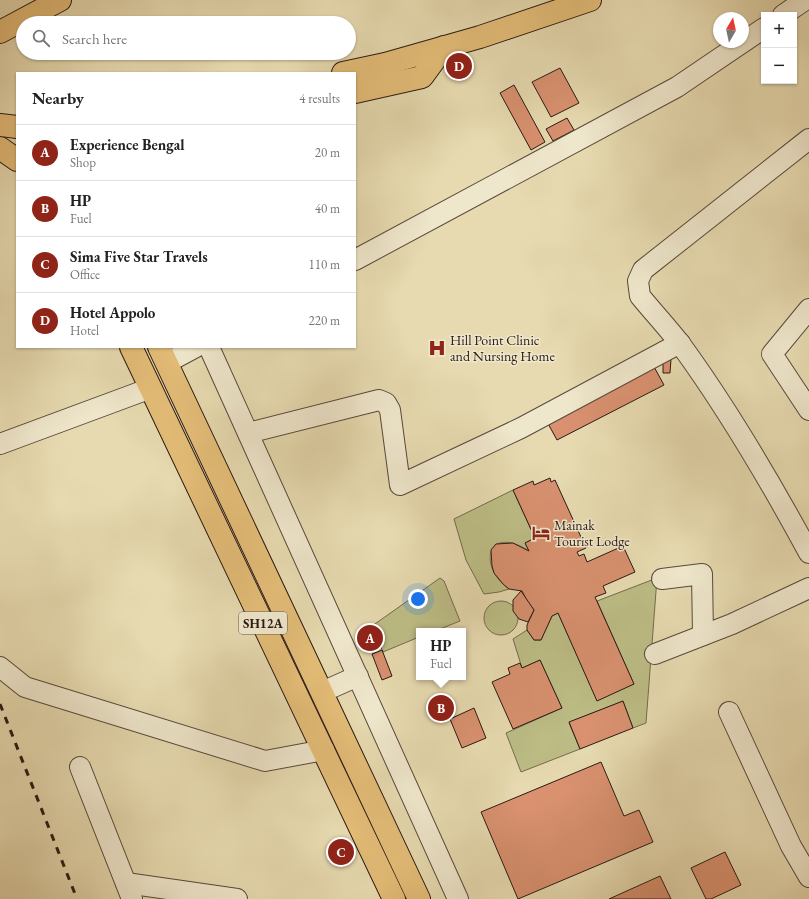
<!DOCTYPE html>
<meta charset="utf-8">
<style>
:root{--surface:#fff;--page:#f6f6f6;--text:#222;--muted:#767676;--line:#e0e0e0;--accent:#8f2418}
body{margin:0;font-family:"EB Garamond",serif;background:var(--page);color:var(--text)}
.controls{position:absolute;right:12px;top:12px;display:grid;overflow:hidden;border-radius:0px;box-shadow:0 1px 3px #0004}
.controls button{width:36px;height:36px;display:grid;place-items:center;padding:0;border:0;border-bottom:1px solid var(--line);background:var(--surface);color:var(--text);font:20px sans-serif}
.compass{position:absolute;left:713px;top:12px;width:36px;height:36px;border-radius:50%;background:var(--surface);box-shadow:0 1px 3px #0004;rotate:9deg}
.you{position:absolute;left:418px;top:599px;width:14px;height:14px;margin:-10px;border:3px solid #fff;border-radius:50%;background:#1a73e8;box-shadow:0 0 0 6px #1a73e833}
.badge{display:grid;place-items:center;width:26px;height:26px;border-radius:50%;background:var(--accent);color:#fff;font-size:13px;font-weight:700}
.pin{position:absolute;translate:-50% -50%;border:2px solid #fff;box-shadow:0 1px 4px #0006}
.popup{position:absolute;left:416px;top:628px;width:50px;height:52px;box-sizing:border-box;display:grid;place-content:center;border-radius:0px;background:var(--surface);filter:drop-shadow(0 1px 3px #0005);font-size:13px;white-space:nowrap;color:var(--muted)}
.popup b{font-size:15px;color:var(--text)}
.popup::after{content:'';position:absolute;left:50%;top:100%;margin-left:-8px;border:8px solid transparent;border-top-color:var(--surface)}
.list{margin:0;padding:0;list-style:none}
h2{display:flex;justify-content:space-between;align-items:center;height:52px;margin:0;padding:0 16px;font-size:17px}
h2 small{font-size:13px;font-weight:400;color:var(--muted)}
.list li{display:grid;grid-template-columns:26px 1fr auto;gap:12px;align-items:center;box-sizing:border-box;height:56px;padding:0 16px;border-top:1px solid var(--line)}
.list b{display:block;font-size:15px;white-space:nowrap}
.list p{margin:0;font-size:13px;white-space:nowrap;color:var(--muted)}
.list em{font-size:13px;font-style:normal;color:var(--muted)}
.icon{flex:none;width:22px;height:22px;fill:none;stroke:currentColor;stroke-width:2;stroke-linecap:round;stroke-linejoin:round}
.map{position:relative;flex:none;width:809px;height:899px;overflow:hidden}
.search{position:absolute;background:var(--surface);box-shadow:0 1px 3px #0004;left:16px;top:16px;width:340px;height:44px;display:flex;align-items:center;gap:10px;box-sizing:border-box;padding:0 14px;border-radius:22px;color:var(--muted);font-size:15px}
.panel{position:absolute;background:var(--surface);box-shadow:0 1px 3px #0004;left:16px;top:72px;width:340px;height:276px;border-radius:0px}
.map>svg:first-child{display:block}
.green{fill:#bdbd86;stroke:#736b4d}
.building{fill:#d99170;stroke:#291914}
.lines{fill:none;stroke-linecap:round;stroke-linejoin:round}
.minor-casing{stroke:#58493b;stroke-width:22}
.primary-casing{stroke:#291914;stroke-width:24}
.trunk-casing{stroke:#291914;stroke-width:24}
.minor{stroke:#efe7cc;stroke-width:20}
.primary{stroke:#e4bd78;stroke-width:22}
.trunk{stroke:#e4bd78;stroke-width:22}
.rail{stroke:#291914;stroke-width:3;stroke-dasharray:7 7;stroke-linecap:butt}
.labels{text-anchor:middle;stroke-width:3;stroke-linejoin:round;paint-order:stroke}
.shield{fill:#efe7cc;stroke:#64574b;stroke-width:1}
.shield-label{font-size:13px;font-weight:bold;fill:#291914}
.poi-label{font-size:14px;fill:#291914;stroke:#efe7cc;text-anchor:start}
</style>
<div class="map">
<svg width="809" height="899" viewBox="0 0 809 899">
<rect width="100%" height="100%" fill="#e7dab0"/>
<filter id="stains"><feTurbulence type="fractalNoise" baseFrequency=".005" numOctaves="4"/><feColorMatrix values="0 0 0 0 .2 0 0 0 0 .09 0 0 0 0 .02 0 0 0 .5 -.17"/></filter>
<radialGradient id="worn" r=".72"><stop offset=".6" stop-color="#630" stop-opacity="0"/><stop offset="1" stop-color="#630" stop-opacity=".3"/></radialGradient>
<g class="green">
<path d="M 513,490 L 535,538 L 525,543 L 529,551 C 487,524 477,566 509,589 L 499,592 L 484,594 L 466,560 L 454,519 Z"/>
<polygon points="440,578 444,581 460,621 435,631 419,631 419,637 383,652 372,626"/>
<polygon points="657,578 646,723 633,728 623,701 569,723 580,749 521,772 506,733 562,708 540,660 522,668 513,639 527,630 534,640 541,640 552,616 558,613 597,700 634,684 597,601"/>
<circle cx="501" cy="618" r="17"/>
</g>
<g class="building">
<polygon points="560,68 579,103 551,117 532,82"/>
<polygon points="514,85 545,142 531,150 500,93"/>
<polygon points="567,118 574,130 553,141 546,129"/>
<polygon points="663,358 671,359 670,373 663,373"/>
<polygon points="653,365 664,385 557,440 546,420"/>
<polygon points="550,478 551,482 555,480 586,548 577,552 579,556 584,554 587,562 623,546 635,572 603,586 606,593 595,597 634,684 597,701 558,613 552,616 541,640 534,640 527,630 527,625 534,610 528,603 522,591 509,589 503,584 494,573 492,566 491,550 496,544 513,543 529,551 525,543 535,538 513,490 533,481 534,485"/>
<polygon points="521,591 534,610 528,622 519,619 513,611 513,600"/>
<polygon points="372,629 378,640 367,646 362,635"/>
<polygon points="382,650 392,676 382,680 372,654"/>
<polygon points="540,660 562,708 513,729 492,682 510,674 508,668 520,663 522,668"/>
<polygon points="623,701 633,728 580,749 569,722"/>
<polygon points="474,708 486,738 462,748 450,719"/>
<polygon points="601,762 624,816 639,810 653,842 518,899 481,812"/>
<polygon points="725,852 741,885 711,899 706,899 691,868"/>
<polygon points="660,876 671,899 609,899"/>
</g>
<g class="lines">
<g class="minor-casing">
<g id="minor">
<polyline points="783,15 805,0"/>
<path d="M 809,139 L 643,270 L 638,281 L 640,296 C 653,312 668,328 681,345 C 729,411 770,481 809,553"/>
<polyline points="355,260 677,87 764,28"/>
<polyline points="809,309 772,354 809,410"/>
<polyline points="209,347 458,899"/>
<polyline points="168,362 196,347"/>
<polyline points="248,433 379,400 386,403 390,410 400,485 521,428 680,343"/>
<polyline points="0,444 151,388"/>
<polyline points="662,579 702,574 703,635"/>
<polyline points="655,654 732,624 809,588"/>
<polyline points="0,667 25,687 265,761 324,750"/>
<polyline points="322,692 358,676"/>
<polyline points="729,712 791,846 809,877"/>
<polyline points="80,767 132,899"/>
<polyline points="126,883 237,899"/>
</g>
</g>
<g class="primary-casing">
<g id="primary">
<polyline points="0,148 17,160"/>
<polyline points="131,347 394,899"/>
<polyline points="159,347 419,899"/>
</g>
</g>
<g class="trunk-casing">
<g id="trunk">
<polyline points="0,32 60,0"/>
<polyline points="343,73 385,64 480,37 590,0"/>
<polyline points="355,92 422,77 444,47"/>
<polyline points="0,125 17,127"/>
</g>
</g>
<use href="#minor" class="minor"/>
<use href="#primary" class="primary"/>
<use href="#trunk" class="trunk"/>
<polyline class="rail" points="0,704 77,899"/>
</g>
<defs>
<g id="hospital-bare" transform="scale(1.38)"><path d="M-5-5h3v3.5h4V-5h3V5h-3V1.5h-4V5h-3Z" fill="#8f2418" stroke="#efe7cc" stroke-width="2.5" paint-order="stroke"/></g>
<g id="hotel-bare" transform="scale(1.38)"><path d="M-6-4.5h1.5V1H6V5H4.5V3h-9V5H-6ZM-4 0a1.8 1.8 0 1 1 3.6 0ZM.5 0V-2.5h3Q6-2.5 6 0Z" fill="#8f2418" stroke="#efe7cc" stroke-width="2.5" paint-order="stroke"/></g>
</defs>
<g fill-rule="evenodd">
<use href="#hospital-bare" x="437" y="348"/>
<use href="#hotel-bare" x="541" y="533"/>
</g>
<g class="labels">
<rect class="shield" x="239" y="612" width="48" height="22" rx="3"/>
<g class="shield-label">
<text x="263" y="628">SH12A</text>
</g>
<g class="poi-label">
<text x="450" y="345">Hill Point Clinic<tspan x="450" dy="16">and Nursing Home</tspan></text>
<text x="554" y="530">Mainak<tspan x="554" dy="16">Tourist Lodge</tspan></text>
</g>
</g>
<rect width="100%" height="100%" filter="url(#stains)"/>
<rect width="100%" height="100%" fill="url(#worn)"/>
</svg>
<div class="controls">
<button>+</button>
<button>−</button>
</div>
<svg class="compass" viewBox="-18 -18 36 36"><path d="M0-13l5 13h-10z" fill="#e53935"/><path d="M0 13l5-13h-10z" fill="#767676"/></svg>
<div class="you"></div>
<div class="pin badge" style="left:370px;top:638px">A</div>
<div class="pin badge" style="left:441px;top:708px">B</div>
<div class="popup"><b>HP</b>Fuel</div>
<div class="pin badge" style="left:341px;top:852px">C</div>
<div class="pin badge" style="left:459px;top:66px">D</div>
<div class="search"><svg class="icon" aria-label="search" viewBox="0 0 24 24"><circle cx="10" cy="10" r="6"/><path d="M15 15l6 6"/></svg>Search here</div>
<section class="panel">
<h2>Nearby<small>4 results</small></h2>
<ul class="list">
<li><span class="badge">A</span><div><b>Experience Bengal</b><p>Shop</p></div><em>20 m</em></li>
<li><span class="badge">B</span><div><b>HP</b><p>Fuel</p></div><em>40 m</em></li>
<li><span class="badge">C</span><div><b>Sima Five Star Travels</b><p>Office</p></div><em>110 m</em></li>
<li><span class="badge">D</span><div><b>Hotel Appolo</b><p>Hotel</p></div><em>220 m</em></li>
</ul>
</section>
</div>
